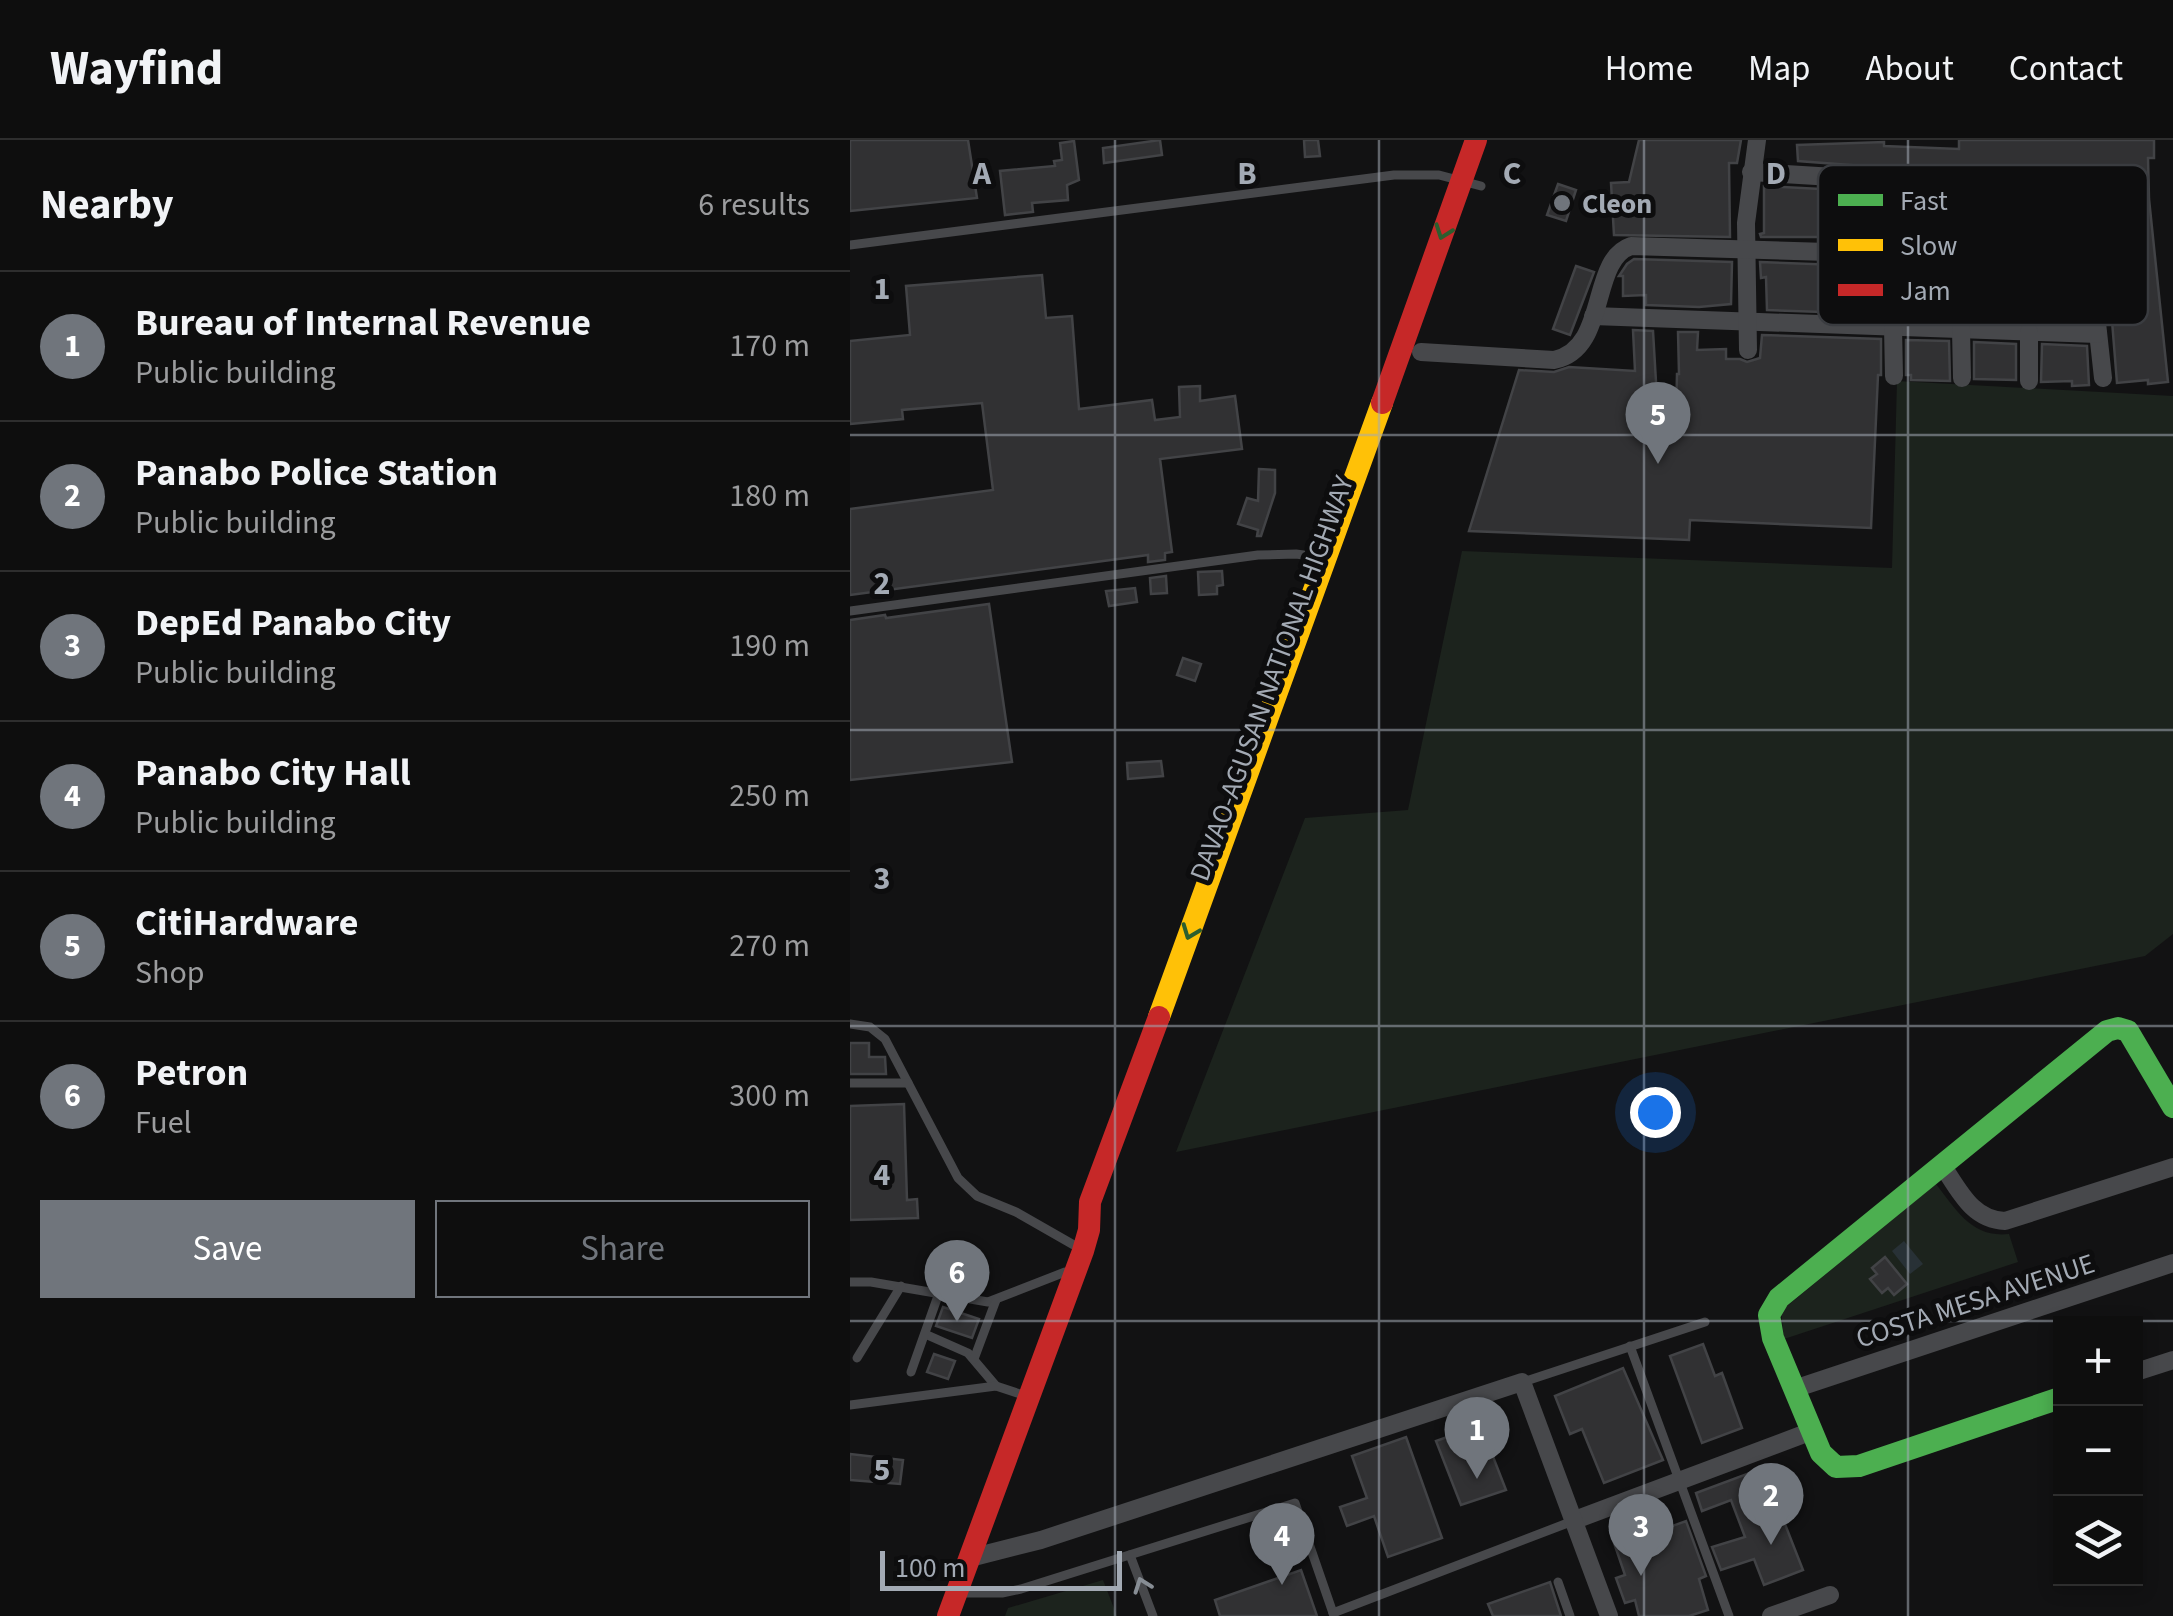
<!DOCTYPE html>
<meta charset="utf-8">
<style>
:root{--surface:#0e0e0e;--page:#171717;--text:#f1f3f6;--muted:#9b9c9e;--line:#2e2e2e;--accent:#70757c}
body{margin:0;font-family:"Source Sans 3",sans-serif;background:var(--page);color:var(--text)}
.controls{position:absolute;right:30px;bottom:30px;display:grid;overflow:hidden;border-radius:0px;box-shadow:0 5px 15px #0003}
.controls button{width:90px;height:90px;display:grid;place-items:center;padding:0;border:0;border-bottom:2px solid var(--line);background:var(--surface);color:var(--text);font:50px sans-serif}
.scale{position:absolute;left:30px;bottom:25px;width:242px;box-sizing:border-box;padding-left:10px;border:5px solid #a3aab4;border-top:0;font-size:28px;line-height:35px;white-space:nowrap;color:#a3aab4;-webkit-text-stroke:8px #0d0d0e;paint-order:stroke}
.you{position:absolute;left:805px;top:972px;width:35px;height:35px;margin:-25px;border:8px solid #fff;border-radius:50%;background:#1a73e8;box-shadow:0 0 0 15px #1a73e833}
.badge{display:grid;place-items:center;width:65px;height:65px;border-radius:50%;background:var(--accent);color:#fff;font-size:32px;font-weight:700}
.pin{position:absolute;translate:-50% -82px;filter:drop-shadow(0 2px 5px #0008)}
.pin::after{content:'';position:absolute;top:52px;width:35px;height:30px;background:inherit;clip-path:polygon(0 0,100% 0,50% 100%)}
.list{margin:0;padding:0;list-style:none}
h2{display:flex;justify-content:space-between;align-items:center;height:130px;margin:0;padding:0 40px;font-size:42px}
h2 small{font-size:32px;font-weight:400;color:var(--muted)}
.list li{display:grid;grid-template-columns:65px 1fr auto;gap:30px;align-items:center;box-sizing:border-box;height:150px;padding:0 40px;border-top:2px solid var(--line)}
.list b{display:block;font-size:38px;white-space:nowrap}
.list p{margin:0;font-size:32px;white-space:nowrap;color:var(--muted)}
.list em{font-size:32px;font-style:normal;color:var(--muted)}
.actions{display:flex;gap:20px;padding:30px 40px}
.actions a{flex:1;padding:22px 0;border:2px solid var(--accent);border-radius:0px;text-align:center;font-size:35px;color:var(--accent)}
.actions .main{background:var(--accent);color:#fff}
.icon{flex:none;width:55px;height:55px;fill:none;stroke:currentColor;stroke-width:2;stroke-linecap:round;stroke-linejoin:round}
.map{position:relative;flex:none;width:1323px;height:1476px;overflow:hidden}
header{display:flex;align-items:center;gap:60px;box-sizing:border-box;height:140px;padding:0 50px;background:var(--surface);border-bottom:2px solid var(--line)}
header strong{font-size:48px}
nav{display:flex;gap:55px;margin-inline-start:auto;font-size:35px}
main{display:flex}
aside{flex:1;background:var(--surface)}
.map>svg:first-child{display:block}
.green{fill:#1c231d}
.water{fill:#283136}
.building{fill:#313133;stroke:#424346;stroke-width:2.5}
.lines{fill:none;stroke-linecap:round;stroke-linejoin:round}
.lane{stroke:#47484b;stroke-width:9}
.street{stroke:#47484b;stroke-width:18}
.fast{stroke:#4caf50;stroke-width:22}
.slow{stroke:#ffc107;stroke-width:22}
.jam{stroke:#c62828;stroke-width:22}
.oneway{stroke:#2c5e2f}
.oneway2{stroke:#878d94}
.grid{fill:none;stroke:#a3aab4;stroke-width:2.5;stroke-opacity:0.55}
.poi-dot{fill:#70757c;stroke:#0d0d0e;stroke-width:4}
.labels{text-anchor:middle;stroke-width:10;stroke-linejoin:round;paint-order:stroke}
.poi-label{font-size:28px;font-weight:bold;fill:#a3aab4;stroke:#0d0d0e;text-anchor:start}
.street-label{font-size:28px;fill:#a3aab4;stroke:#0d0d0e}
.key{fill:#0d0d0e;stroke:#3a3c40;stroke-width:2.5}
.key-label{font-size:28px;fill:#a3aab4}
.grid-label{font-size:32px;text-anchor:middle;font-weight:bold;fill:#a3aab4;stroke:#0d0d0e;stroke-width:10;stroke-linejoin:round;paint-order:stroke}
</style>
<header>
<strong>Wayfind</strong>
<nav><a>Home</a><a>Map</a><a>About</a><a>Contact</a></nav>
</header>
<main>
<aside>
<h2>Nearby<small>6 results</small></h2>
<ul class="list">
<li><span class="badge">1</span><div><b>Bureau of Internal Revenue</b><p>Public building</p></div><em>170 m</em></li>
<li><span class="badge">2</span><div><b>Panabo Police Station</b><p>Public building</p></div><em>180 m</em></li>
<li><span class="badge">3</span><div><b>DepEd Panabo City</b><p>Public building</p></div><em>190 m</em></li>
<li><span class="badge">4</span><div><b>Panabo City Hall</b><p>Public building</p></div><em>250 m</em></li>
<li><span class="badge">5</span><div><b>CitiHardware</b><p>Shop</p></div><em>270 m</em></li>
<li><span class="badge">6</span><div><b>Petron</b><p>Fuel</p></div><em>300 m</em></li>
</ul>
<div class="actions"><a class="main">Save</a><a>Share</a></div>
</aside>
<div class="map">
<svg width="1323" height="1476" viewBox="0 0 1323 1476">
<rect width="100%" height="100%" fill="#121213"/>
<g class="green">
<polygon points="1047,241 1323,256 1323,794 1295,816 326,1012 455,678 558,670 612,411 1042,428"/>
<path d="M 1086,1044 C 1107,1071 1122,1098 1159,1094 L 1168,1122 L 934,1199 L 931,1171 Z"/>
<polygon points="253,1440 267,1476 155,1476 158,1468"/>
</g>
<polygon class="water" points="1054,1101 1073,1124 1060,1134 1042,1111"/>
<g class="building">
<polygon points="0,0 118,0 127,58 0,71"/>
<polygon points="310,0 312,15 254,23 253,8"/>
<polygon points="454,0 468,0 470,16 455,17"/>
<polygon points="789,0 891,0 887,23 879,23 880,97 764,95 761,43 779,42"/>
<polygon points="1109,0 1304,0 1304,18 1298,18 1299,59 1318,242 1298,244 1298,240 1267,243 1260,156 1257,156 1252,109 1255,109 1253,77 1248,77 1246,58 1246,31 1066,30 948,21 947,5 1034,2 1034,6 1109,9"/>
<polygon points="224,1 229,40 217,45 218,60 182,63 183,72 155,75 150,31 205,26 204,21 212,20 210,3"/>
<polygon points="708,44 726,50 716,81 697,75"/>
<polygon points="914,46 1105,56 1221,58 1225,105 1034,101 1034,98 1025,97 911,97 910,94 914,93"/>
<polygon points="784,119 882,122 881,164 849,167 796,165 796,155 773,156 773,136 769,136 777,124"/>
<polygon points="910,122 1229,134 1231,181 1060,175 1056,171 1032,171 1032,174 917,170 916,137 911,138"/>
<polygon points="726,126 744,132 720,195 703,189"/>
<polygon points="192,135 196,178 222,176 229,269 302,260 305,280 330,277 329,247 350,246 350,261 385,256 392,309 310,319 322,412 315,413 315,420 298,422 298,415 0,455 0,369 143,350 132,263 52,270 53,279 0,284 0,201 60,195 56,146"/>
<polygon points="783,190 803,191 808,276 826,276 827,234 829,234 828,192 848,192 847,210 876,209 876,219 890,219 897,222 910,218 912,195 1031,199 1031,235 1028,235 1021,388 840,380 839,400 619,391 669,230 704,232 719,227 785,231"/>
<polygon points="1056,200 1099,201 1100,241 1061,240 1061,235 1056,235"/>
<polygon points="1124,202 1166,204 1166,240 1124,239"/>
<polygon points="1192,204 1237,206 1239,245 1222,246 1222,241 1191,242"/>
<polygon points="409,329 425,330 425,353 411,396 407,396 408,390 388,384 397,358 408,361"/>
<polygon points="372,431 373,445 367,446 367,454 349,455 348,432"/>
<polygon points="316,436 317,453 301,454 300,438"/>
<polygon points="285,448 287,462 259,466 256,451"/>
<polygon points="139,464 162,622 0,640 0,480 35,475 36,478"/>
<polygon points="333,518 351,524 345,541 327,535"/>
<polygon points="311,621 313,636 278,639 277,623"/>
<polygon points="0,903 19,903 19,917 35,917 36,934 0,934"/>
<polygon points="54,964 57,1060 67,1059 68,1078 0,1080 0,966"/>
<polygon points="1035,1117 1057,1144 1044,1155 1038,1148 1032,1153 1020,1139 1027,1134 1022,1128"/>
<polygon points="93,1167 129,1179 122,1198 86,1186"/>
<polygon points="853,1204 865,1236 872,1233 892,1288 852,1303 820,1216"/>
<polygon points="84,1214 105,1221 98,1239 77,1232"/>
<polygon points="773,1228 813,1320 754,1343 732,1289 720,1294 705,1256"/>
<polygon points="608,1293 618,1322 642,1314 656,1350 611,1365 586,1301"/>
<polygon points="556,1297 592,1398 538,1417 524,1376 497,1386 490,1367 517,1358 502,1316"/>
<polygon points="0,1314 53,1320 50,1344 0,1340"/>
<polygon points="921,1325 928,1343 920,1346 953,1430 914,1445 904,1419 871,1430 862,1407 895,1397 881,1360 852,1371 846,1353"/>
<polygon points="801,1377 806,1392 836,1381 856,1436 849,1439 858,1470 839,1476 789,1476 785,1460 775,1463 766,1438 775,1435 760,1391"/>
<polygon points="451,1430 467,1476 370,1476 365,1460"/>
<polygon points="700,1442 711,1476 643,1476 638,1464"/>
</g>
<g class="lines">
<g class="lane">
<polyline points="0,105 544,35 589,35 631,46"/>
<polyline points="0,471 408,415 446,414 468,417"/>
<polyline points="0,884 20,887 35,899 108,1038 127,1056 166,1072 229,1108"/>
<polyline points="0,943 58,943"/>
<polyline points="0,1142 21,1142 138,1162 215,1132"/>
<polyline points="75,1194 118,1213 146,1246"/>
<polyline points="780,1206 879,1476"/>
<polyline points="7,1218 51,1146"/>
<polyline points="124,1219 146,1160"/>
<polyline points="61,1232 89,1153"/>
<polyline points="673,1242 855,1182"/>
<polyline points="0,1265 146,1246 173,1255"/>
<polyline points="280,1415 303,1476"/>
<polyline points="708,1442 720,1476"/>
<polyline points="116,1453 152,1453 171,1449 445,1363 484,1476"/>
<polyline points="483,1473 723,1381"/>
</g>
<g class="street">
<polyline points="901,32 1066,42 1232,45 1253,238"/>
<polyline points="743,176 1248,194"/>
<polyline points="1043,187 1044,236"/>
<polyline points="1111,189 1112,238"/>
<polyline points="1179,192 1179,241"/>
<polyline points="898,210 896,83 907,0"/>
<path d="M 571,212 L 704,220 C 759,209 739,120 781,106 L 1240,120"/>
<path d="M 1092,1025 C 1109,1050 1122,1080 1155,1081 L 1323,1027"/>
<polyline points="1286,1232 1323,1220"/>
<polyline points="944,1249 1323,1123"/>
<polyline points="725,1380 962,1291"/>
<polyline points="120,1418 191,1400 672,1242 759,1476"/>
<polyline points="921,1476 980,1455"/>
</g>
<polyline class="fast" points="1210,1258 1009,1326 986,1327 971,1313 923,1198 919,1175 929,1158 1257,891 1268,888 1278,891 1323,967"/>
<polyline class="slow" points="309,877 532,263"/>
<g class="jam">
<polyline points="532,263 626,0"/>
<polyline points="98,1476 233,1111 239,1090 240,1062 309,877"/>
</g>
</g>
<defs><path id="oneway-chevron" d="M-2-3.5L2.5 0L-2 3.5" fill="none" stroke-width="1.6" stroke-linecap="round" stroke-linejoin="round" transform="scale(2.5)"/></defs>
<g class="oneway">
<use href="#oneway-chevron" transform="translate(593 92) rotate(110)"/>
<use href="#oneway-chevron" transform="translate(340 792) rotate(111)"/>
</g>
<use class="oneway2" href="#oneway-chevron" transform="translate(292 1445) rotate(-110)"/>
<path class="grid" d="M 265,0 L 265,1476M 529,0 L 529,1476M 794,0 L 794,1476M 1058,0 L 1058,1476M 0,295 L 1323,295M 0,590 L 1323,590M 0,886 L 1323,886M 0,1181 L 1323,1181"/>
<circle class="poi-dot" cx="712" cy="63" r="10"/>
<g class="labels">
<g class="poi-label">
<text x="732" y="73">Cleon</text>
</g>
<g class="street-label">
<text transform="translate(421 538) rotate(-70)" y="10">DAVAO-AGUSAN NATIONAL HIGHWAY</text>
<text transform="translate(1125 1160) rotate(-18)" y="10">COSTA MESA AVENUE</text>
</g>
</g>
<rect x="968" y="25" width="330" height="160" rx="15" class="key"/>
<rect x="988" y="54" width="45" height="12" fill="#4caf50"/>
<rect x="988" y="99" width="45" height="12" fill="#ffc107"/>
<rect x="988" y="144" width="45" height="12" fill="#c62828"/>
<g class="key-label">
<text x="1050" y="70">Fast</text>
<text x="1050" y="115">Slow</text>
<text x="1050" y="160">Jam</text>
</g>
<g class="grid-label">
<text x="132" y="44">A</text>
<text x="397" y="44">B</text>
<text x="662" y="44">C</text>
<text x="926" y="44">D</text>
<text x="32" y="159">1</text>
<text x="32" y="454">2</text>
<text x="32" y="749">3</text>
<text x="32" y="1045">4</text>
<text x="32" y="1340">5</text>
</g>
</svg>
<div class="controls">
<button>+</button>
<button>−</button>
<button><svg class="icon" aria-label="layers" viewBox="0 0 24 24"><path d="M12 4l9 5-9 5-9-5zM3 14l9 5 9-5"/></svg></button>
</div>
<div class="scale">100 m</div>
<div class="you"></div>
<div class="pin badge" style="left:627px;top:1339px">1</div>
<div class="pin badge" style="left:921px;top:1405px">2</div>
<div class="pin badge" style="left:791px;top:1436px">3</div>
<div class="pin badge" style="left:432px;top:1445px">4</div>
<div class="pin badge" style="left:808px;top:324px">5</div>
<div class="pin badge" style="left:107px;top:1182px">6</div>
</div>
</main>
